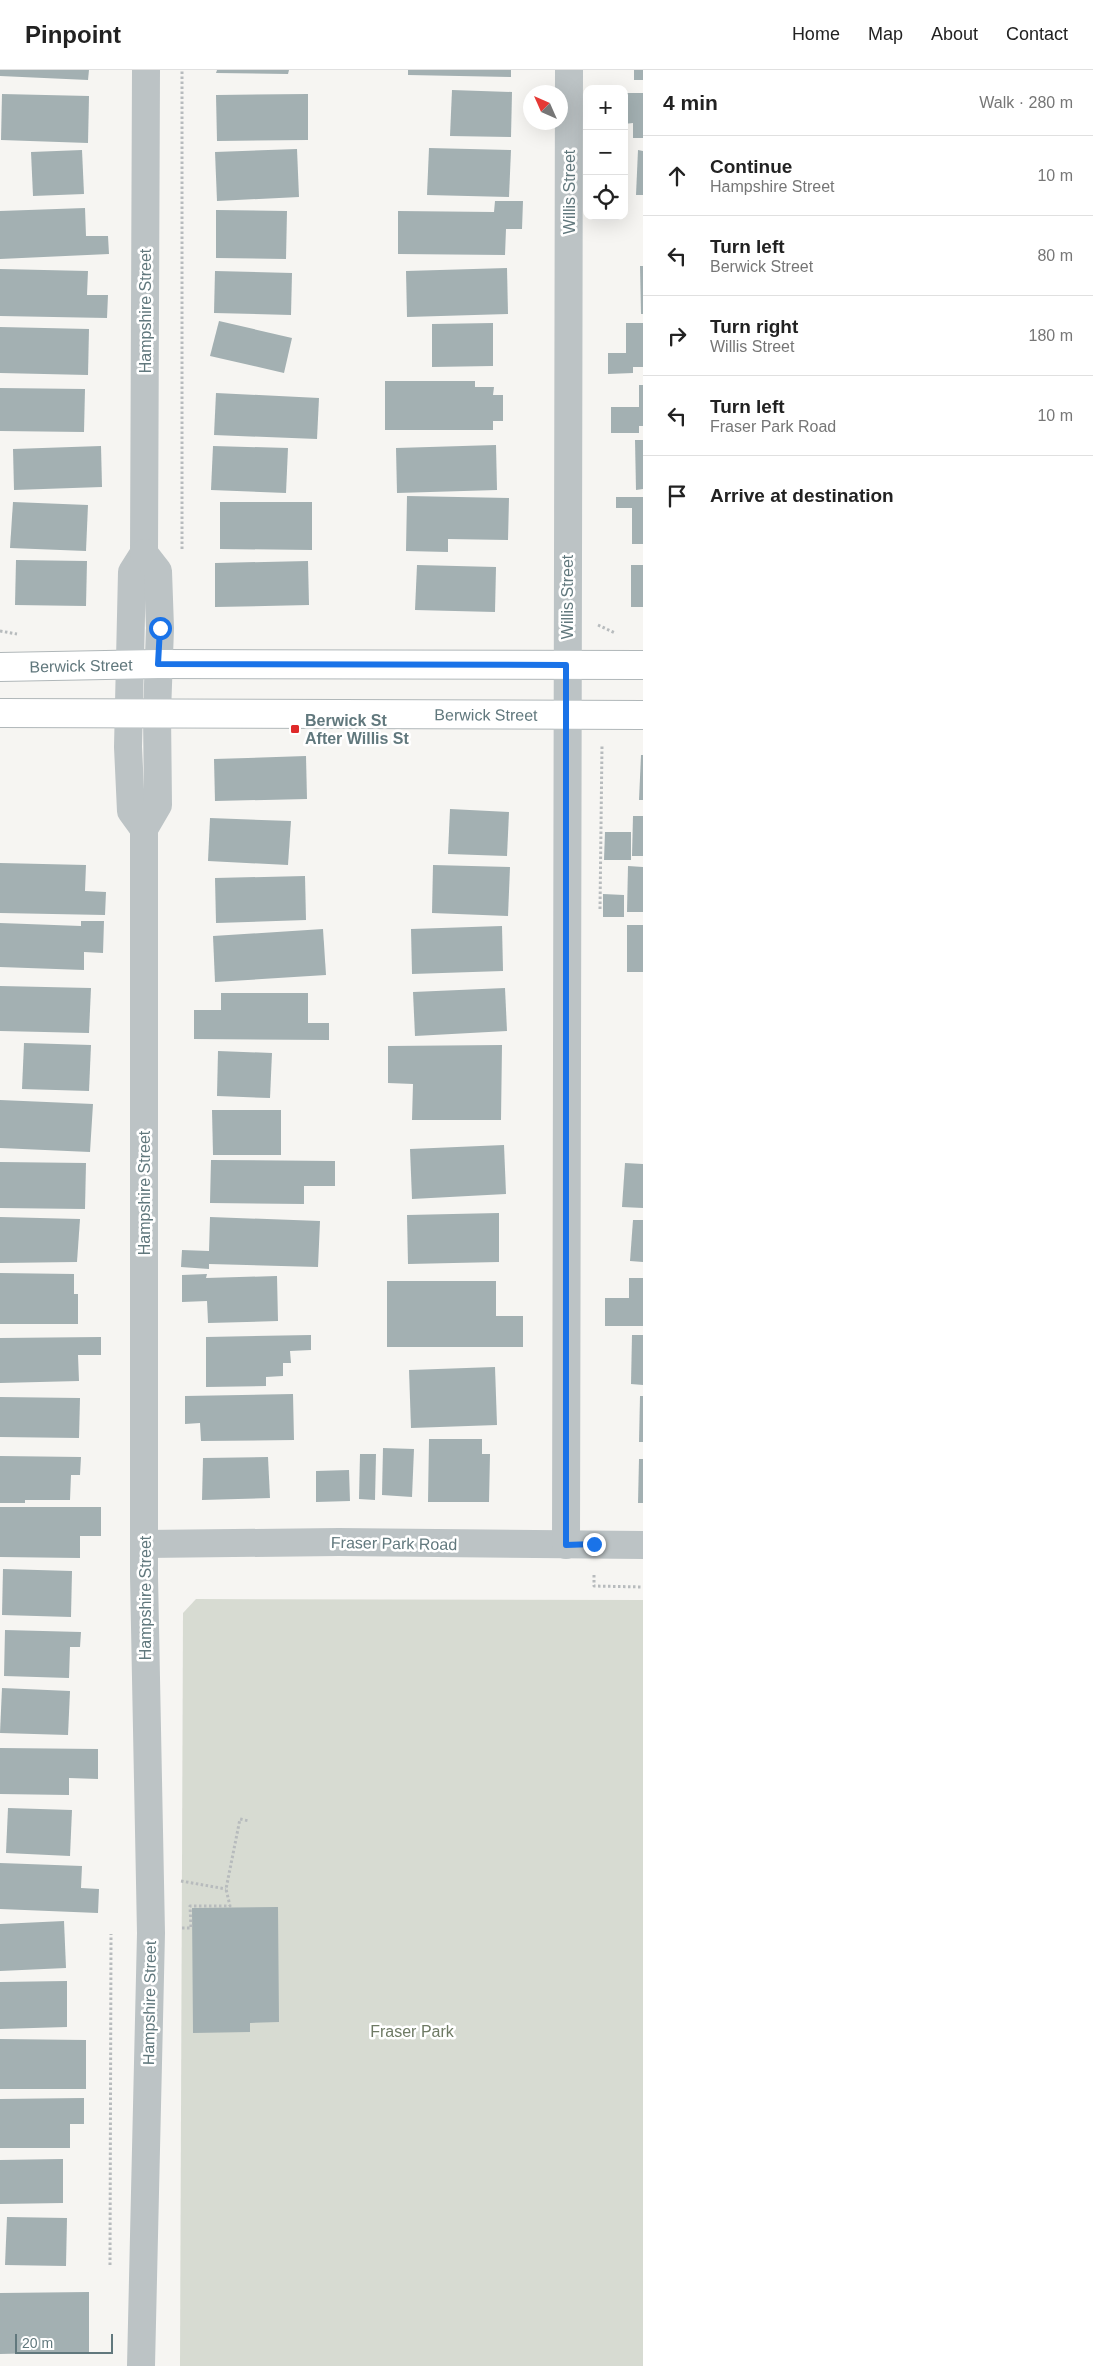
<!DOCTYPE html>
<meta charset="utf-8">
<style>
:root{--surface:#fff;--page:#f6f6f6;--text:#222;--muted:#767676;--line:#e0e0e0}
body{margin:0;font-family:Arial,sans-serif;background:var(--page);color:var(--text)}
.controls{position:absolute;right:15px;top:15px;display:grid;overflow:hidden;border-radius:10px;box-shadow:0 5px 20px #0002}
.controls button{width:45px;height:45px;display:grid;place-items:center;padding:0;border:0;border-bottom:1px solid var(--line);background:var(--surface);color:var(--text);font:25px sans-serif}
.compass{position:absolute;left:523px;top:15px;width:45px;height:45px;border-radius:50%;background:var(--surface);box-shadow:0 5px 20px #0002;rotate:315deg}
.scale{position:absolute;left:15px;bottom:12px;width:98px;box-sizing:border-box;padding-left:5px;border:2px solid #61787d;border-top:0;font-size:14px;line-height:18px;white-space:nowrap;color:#61787d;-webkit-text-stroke:4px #fff;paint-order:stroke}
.stop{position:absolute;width:15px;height:15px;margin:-11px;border:4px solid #1a73e8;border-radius:50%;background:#fff}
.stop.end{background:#1a73e8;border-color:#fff;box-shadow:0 1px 5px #0008}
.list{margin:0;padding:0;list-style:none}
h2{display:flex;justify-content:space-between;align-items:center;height:65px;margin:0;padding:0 20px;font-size:21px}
h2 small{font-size:16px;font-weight:400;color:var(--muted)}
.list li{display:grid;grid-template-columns:32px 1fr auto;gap:15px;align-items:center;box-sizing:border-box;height:80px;padding:0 20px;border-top:1px solid var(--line)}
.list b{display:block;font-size:19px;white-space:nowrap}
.list p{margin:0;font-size:16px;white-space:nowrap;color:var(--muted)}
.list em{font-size:16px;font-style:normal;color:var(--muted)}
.icon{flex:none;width:28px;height:28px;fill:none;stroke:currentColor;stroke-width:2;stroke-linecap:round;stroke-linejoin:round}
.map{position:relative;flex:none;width:643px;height:2296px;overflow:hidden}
header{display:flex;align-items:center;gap:30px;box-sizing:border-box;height:70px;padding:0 25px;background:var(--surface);border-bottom:1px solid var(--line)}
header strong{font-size:24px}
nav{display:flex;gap:28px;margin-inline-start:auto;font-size:18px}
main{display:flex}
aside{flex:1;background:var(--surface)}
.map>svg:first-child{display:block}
.green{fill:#d7dbd2}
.building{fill:#a3b0b2}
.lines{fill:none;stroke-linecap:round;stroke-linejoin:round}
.major-casing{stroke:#b0b7b9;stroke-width:30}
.path{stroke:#b7bbbd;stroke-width:3;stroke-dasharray:2.5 2.5;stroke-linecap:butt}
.minor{stroke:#bcc3c5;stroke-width:28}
.major{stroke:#fff;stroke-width:28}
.route{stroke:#1a73e8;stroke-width:6}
.poi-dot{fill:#df2a2a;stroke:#fff;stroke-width:2}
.labels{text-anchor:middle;stroke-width:5;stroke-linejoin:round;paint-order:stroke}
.street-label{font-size:16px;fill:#61787d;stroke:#fff}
.poi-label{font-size:16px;font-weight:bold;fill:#61787d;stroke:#fff;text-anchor:start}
.park-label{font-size:16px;fill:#6e7a64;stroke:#fff}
</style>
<header>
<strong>Pinpoint</strong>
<nav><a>Home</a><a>Map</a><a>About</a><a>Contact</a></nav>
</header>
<main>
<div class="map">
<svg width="643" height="2296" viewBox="0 0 643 2296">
<rect width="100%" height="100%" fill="#f6f5f2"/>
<polygon class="green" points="196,1529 643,1530 643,2296 180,2296 183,1543"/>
<g class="building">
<polygon points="0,0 89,0 88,10 0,6"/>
<polygon points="217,0 289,0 288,4 216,3"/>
<polygon points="408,0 511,0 511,7 408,5"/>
<rect x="634" y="0" width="9" height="10"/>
<polygon points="452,20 512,22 511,67 450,66"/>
<polygon points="624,23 643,23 643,68 633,68 633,53 624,54"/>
<polygon points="2,24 89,26 88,73 1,70"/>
<polygon points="308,24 308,70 217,71 216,25"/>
<polygon points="429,78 511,80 509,127 427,125"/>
<polygon points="297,79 299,127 217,131 215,82"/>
<polygon points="82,80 84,124 33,126 31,82"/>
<polygon points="638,80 643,81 643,125 636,125"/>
<polygon points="495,131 523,131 522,159 506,159 505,185 398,184 398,141 494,142"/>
<polygon points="85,138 86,166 108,166 109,184 0,189 0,141"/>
<polygon points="216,140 287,141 286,189 216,188"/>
<polygon points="640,196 643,196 643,244 641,244"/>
<polygon points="507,198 508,244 407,247 406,201"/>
<polygon points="0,199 88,201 87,225 108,225 107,248 0,246"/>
<polygon points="215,201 292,203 291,245 214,243"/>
<polygon points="219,251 292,268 284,303 210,286"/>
<polygon points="493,253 493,296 432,297 432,254"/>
<polygon points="626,253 643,253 643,297 633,297 633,303 608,304 608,283 626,283"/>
<polygon points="0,257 89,259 88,305 0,303"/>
<polygon points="385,311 475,311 475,317 494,317 493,325 503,325 503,351 493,351 493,360 385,360"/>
<polygon points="639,315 643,315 643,356 639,356 639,363 611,363 611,337 639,337"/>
<polygon points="0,318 85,319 84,362 0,361"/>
<polygon points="216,323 319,328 317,369 214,365"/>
<polygon points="635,370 643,370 643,419 636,420"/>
<polygon points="496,375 497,420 397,423 396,378"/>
<polygon points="101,376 102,417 14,420 13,379"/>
<polygon points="213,376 288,378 286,423 211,420"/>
<polygon points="407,426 509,428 508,470 448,469 448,482 406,481"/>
<polygon points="616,427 643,427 643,474 632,474 632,438 616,438"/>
<polygon points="13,432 88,435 86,481 10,478"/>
<polygon points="220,432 312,432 312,480 220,479"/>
<polygon points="16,490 87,491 86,536 15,535"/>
<polygon points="308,491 309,535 215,537 215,493"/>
<polygon points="417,495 496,497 495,542 415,540"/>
<rect x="631" y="495" width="12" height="42"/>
<polygon points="641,685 643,685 643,730 639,730"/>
<polygon points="306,686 307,729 215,731 214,689"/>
<polygon points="450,739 509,742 507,786 448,784"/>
<polygon points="633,746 643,746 643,786 632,786"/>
<polygon points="210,748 291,751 288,795 208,791"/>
<polygon points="605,762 631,762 631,790 604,790"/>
<polygon points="0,793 86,795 85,821 106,822 105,845 0,843"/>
<polygon points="433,795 510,797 508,846 432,843"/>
<polygon points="628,796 643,797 643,842 627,842"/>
<polygon points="305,806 306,850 216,853 215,808"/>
<polygon points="603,824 624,825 624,847 603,847"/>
<polygon points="81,851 104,851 103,883 84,882 84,900 0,897 0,853 81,856"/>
<rect x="627" y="855" width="16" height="47"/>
<polygon points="502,856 503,901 412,904 411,859"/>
<polygon points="323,859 326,905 215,912 213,866"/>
<polygon points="0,916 91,918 89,963 0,961"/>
<polygon points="505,918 507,961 415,966 413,922"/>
<polygon points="221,923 308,923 308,953 329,953 329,970 194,969 194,940 221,940"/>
<polygon points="24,973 91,975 89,1021 22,1019"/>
<polygon points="502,975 501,1050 412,1050 413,1014 388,1013 388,976"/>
<polygon points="218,981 272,983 270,1028 217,1026"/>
<polygon points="0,1030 93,1034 90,1082 0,1078"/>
<polygon points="212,1040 281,1040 281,1085 213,1085"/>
<polygon points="504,1075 506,1124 412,1129 410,1079"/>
<polygon points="211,1090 335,1091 335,1116 304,1116 304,1134 210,1133"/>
<polygon points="0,1092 86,1093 85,1139 0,1138"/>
<polygon points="625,1093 643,1094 643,1138 622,1137"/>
<polygon points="499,1143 499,1192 408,1194 407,1145"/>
<polygon points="0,1147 80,1149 77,1192 0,1193"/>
<polygon points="210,1147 320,1151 318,1197 209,1194 209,1199 181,1197 182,1180 209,1181"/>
<polygon points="633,1150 643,1150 643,1192 630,1191"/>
<polygon points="0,1203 74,1204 74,1224 78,1224 78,1254 0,1254"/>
<polygon points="207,1204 206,1208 277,1206 278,1251 208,1253 207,1231 182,1232 182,1205"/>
<polygon points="629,1208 643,1208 643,1256 605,1256 605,1228 629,1228"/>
<polygon points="387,1211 496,1211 496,1246 523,1246 523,1277 387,1277"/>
<polygon points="311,1265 311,1280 290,1281 291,1293 283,1293 283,1306 266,1307 266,1316 206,1317 206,1267"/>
<polygon points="632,1265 643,1265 643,1315 631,1314"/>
<polygon points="101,1267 101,1285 78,1285 79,1311 0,1313 0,1268"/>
<polygon points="495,1297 497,1355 411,1358 409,1300"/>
<polygon points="293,1324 294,1370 201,1371 200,1353 185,1354 185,1326"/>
<polygon points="640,1326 643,1326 643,1372 639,1372"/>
<polygon points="0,1327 80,1328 79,1368 0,1367"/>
<polygon points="429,1369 482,1369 482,1384 490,1384 489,1432 428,1432"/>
<polygon points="383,1378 414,1379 412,1427 382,1425"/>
<polygon points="360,1384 376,1384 375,1430 359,1429"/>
<polygon points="0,1386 81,1387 80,1405 71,1405 70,1430 25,1430 25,1433 0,1433"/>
<polygon points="268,1387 270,1428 202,1430 203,1388"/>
<polygon points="639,1389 643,1389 643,1433 638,1433"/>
<polygon points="349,1400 350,1431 316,1432 316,1401"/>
<polygon points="0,1437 101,1437 101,1466 80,1466 80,1488 0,1487"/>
<polygon points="3,1499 72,1501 71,1547 2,1545"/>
<polygon points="5,1560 81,1562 80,1577 70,1577 69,1608 4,1606"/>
<polygon points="2,1618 70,1621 68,1665 0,1663"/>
<polygon points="0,1678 98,1679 98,1709 69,1708 69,1725 0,1724"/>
<polygon points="8,1738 72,1740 70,1786 6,1783"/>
<polygon points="0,1793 82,1796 81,1818 99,1819 98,1843 0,1839"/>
<polygon points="278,1837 279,1952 250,1953 250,1962 193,1963 192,1838"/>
<polygon points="64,1851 66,1898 0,1901 0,1854"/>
<polygon points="67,1911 67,1957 0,1959 0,1912"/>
<polygon points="0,1969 86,1970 86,2019 0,2019"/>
<polygon points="84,2028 84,2054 70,2054 70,2078 0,2078 0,2029"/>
<polygon points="63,2089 63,2133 0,2134 0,2090"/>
<polygon points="7,2147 67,2148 66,2196 5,2195"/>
<polygon points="89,2222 89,2282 0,2284 0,2223"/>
</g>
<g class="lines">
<g class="major-casing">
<g id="major">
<path id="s1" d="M 0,597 L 158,594 L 643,595"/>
<path id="s2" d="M 0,643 L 643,645"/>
</g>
</g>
<g class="path">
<polyline points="182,479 182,0"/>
<polyline points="598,555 615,563"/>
<polyline points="0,561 17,564"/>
<polyline points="600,839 602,675"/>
<polyline points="594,1505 594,1516 643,1517"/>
<polyline points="181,1811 226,1819"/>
<polyline points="182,1858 191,1858 190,1836 230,1836 226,1819 240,1749 249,1751"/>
<polyline points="110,2195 111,1864"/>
</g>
<g class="minor">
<polyline points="144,759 131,741 128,677 132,502 144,483 146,0"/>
<polyline points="145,1474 339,1472 643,1475"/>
<polyline points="566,1475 569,0"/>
<polyline points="141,2296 151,1863 144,1506 144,759 158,735 157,643 160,558 158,501 144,483"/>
</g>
<use href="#major" class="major"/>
</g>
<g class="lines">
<polyline class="route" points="160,558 158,594 566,595 566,1475 594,1474"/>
</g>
<rect class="poi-dot" x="290" y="654" width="10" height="10" rx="2.5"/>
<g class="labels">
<g class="street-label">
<text transform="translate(569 122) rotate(-90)" y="6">Willis Street</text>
<text transform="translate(145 241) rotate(-90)" y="6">Hampshire Street</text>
<text transform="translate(567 527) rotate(-90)" y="6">Willis Street</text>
<text dy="6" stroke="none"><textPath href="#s1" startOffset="81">Berwick Street</textPath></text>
<text dy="6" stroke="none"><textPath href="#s2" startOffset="486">Berwick Street</textPath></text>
<text transform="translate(144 1123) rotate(-90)" y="6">Hampshire Street</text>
<text transform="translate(394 1473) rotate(1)" y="6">Fraser Park Road</text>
<text transform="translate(145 1528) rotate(-90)" y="6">Hampshire Street</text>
<text transform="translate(149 1933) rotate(-89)" y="6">Hampshire Street</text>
</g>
<g class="poi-label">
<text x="305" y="656">Berwick St<tspan x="305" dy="18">After Willis St</tspan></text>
</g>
<g class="park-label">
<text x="412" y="1967">Fraser Park</text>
</g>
</g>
</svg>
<div class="controls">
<button>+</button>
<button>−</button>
<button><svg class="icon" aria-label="locate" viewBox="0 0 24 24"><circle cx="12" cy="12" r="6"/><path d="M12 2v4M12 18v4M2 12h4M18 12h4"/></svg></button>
</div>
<svg class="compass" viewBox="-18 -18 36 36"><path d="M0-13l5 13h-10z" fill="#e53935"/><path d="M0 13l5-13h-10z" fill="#767676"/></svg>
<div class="scale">20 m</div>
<div class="stop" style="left:160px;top:558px"></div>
<div class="stop end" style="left:594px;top:1474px"></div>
</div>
<aside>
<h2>4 min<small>Walk · 280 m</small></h2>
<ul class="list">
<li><svg class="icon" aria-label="ahead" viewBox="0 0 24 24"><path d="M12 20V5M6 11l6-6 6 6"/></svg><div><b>Continue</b><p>Hampshire Street</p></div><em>10 m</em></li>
<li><svg class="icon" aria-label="left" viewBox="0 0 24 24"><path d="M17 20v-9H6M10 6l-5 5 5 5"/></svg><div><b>Turn left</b><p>Berwick Street</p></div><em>80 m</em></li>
<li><svg class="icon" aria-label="right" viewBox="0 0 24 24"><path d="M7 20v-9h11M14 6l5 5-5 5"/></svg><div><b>Turn right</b><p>Willis Street</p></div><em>180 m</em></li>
<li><svg class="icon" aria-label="left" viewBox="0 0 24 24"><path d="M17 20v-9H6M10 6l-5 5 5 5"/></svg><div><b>Turn left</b><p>Fraser Park Road</p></div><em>10 m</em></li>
<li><svg class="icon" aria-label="arrive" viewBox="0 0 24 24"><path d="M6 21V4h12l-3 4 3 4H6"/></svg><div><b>Arrive at destination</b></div></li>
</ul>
</aside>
</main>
